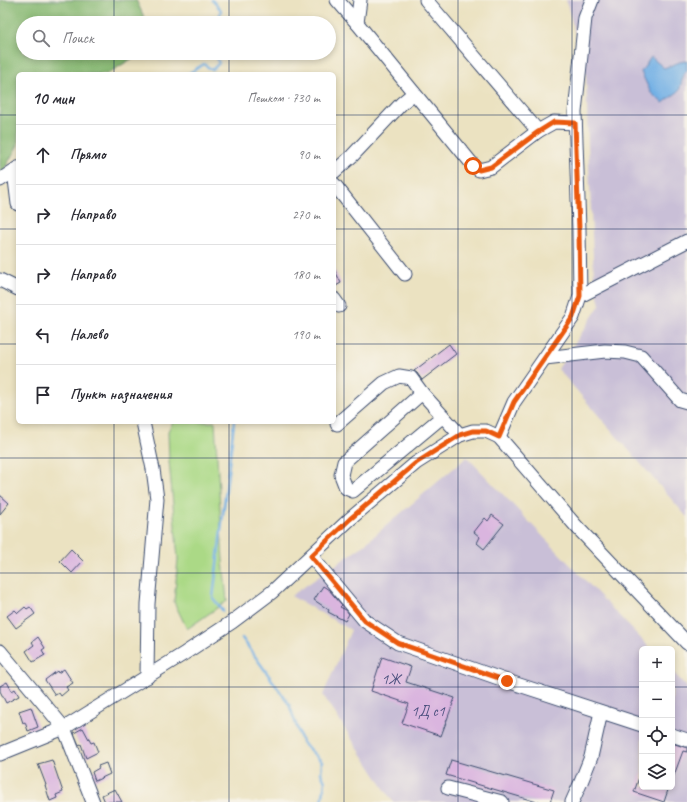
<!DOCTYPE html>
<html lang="ru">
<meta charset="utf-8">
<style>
:root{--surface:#fff;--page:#f7f7f7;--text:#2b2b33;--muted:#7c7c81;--line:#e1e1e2}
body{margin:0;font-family:Caveat,sans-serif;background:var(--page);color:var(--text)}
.controls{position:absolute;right:12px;bottom:12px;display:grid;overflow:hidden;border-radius:6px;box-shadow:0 2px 6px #0003}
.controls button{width:36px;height:36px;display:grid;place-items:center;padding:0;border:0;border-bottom:1px solid var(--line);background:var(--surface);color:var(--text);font:20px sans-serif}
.stop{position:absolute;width:12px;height:12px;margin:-9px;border:3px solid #ea580c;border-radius:50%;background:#fff}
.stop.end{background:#ea580c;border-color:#fff;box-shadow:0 1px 4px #0008}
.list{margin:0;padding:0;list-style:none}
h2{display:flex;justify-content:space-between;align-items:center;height:52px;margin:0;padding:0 16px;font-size:17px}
h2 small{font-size:13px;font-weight:400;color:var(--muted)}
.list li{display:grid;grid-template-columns:26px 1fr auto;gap:12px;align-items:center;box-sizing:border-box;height:60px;padding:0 16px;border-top:1px solid var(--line)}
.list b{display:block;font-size:15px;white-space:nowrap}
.list em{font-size:13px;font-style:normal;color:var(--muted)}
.icon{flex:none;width:22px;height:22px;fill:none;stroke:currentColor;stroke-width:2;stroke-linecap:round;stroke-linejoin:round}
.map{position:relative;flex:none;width:687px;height:802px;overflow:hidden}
.search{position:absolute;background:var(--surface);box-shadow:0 2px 6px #0003;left:16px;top:16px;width:320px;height:44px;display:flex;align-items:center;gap:10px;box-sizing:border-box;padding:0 14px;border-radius:22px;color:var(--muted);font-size:15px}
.panel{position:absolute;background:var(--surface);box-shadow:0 2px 6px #0003;left:16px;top:72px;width:320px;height:352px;border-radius:6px}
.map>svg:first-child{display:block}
.industrial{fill:#c9bfd7}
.green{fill:#abd986;stroke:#638472}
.forest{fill:#88b973;stroke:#527468}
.water{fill:#73b0e5;stroke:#4770a2}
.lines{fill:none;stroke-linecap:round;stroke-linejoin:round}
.stream{stroke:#73b0e5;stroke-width:2.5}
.building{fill:#dab5df}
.minor-casing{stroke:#3a4a6d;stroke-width:15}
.minor{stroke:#fff;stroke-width:13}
.route{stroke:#ea580c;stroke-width:5}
.grid{fill:none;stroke:#1b2f5e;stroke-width:1;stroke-opacity:0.55}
.labels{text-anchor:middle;stroke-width:3;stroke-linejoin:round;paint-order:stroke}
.number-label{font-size:15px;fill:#4b507e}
</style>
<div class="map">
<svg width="687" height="802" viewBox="0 0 687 802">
<rect width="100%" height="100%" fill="#f7f3e8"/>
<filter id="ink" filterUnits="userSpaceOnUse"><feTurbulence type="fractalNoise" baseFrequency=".025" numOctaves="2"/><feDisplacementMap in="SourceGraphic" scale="8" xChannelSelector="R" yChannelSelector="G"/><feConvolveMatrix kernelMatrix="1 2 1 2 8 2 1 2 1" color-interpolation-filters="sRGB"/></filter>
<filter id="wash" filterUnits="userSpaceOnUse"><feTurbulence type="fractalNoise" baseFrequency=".012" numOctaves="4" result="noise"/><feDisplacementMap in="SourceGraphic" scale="16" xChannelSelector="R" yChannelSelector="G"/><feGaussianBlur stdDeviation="0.9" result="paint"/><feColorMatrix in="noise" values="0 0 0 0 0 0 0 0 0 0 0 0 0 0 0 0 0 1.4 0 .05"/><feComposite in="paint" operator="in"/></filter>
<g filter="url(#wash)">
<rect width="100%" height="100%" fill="#ebe2c1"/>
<g class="industrial">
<polygon points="566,0 687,0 687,517 558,369 600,305 594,278 588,144 586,74"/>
<polygon points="467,457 651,649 642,649 642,787 672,787 672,671 687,687 687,802 393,802 323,695 351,630 291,596 360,548"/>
</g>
<polygon class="green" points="173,422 215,422 223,560 227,601 187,629 174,602 178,559 169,461 168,431"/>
<polygon class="forest" points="0,0 136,0 147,23 23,23 23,53 141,53 107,74 18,74 18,145 0,177"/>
<polygon class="water" points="651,57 664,68 680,62 687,61 687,71 684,74 679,91 663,103 651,93 641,72"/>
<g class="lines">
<g class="stream">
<polyline points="212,0 221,10 218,23"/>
<polyline points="189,74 189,73 204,64 212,70 219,63 215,53"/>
<polyline points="223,611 213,598 234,422"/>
<polyline points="242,638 289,704 302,742 322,762 321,773 325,782 322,802"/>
</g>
</g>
<g id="blocks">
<g class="building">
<polygon points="334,269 341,283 334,287"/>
<polygon points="449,344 456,354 422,380 417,373 414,371"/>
<polygon points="0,495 9,503 0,514"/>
<polygon points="492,515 504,524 484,549 477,543 480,537 474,532 485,518 488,521"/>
<polygon points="71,549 83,561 72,573 60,561"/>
<polygon points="323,586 329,590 342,605 340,607 346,610 349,614 345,621 328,612 329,610 314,600"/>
<polygon points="25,607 27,609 30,607 35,614 16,628 7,616 15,610 18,613"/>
<polygon points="38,637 45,648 42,650 45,655 33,662 26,651 34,645 32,642"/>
<polygon points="382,657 411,667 406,682 455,698 441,736 402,723 409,704 371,691"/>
<polygon points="64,669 73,683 66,687 68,690 61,696 59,693 55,695 45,680 57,671 58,673"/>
<polygon points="7,682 12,691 15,689 19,696 6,703 0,691 0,686"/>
<polygon points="31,707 38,727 28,731 25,722 23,723 19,711"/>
<polygon points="83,728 91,743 94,742 98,752 86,758 81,744 79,745 74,733"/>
<polygon points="672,743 687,748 687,752 683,751 673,778 672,777"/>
<polygon points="52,760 63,792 56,795 57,798 50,801 45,785 46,785 38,764"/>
<polygon points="451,760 554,790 550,802 537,802 446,775"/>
<polygon points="106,763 110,774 95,781 92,772 99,768 98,766"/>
<polygon points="641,772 642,772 642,787 669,787 664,802 634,792"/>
<polygon points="115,789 122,802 105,802 102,795"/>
</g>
</g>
</g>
<g filter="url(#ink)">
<use href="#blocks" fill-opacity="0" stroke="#3a4a6d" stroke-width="1"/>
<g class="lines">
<g class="minor-casing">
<g id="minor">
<polyline points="337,0 357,23"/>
<polyline points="360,0 357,23 473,165 479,170 491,167 538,131 554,122 575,123"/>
<polyline points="426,0 538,131"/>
<polyline points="18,168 14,171 18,204"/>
<polyline points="334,172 352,156 402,103 414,93"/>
<polyline points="0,180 18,168"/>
<polyline points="334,184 405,274"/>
<polyline points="0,280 18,289"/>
<polyline points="580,296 579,229 575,112 585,18 592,0"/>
<polyline points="334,299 339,306"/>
<polyline points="545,358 605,351 625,352 641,356 680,400 687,402"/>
<polyline points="443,416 353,491 346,488 341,475 344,462 422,393 460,435"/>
<polyline points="143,422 147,441 153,469 157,499 148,604 147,677"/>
<polyline points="337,424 384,383 399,376 411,378 422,393"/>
<polyline points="499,437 514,402 573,317 580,296 687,241"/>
<polyline points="311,556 365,621 398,643 507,681 642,725"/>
<polyline points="0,651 64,728 93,802"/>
<polyline points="672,735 687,740"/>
<polyline points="0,754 64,728 185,653 232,622 272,592 350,519 416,463 460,435 473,431 486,431 499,437 576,526 687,643"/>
<polyline points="448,788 502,802"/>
<polyline points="572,802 581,782 591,757 601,712"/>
</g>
</g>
<use href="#minor" class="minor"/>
</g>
</g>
<g class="lines" filter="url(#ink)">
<polyline class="route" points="473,166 479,170 491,167 538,132 554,122 575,123 579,229 580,296 573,317 514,402 499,437 486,431 473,431 460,435 416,463 350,519 311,556 365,621 398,643 507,681"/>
</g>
<path class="grid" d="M 114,0 L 114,23M 229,0 L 229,23M 344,0 L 344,802M 458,0 L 458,802M 572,0 L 572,802M 114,53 L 114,74M 229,53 L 229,74M 0,115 L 18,115M 334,115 L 687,115M 0,229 L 18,229M 334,229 L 687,229M 0,344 L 18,344M 334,344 L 687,344M 114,422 L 114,802M 229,422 L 229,802M 0,458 L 687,458M 0,573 L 687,573M 0,687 L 642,687M 672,687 L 687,687"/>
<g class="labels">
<g class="number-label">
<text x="391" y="684">1Ж</text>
<text x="428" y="716">1Д с1</text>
</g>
</g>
</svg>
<div class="controls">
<button>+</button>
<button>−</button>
<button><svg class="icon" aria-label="locate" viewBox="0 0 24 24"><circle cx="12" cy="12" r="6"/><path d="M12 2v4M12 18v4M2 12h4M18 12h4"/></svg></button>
<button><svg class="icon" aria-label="layers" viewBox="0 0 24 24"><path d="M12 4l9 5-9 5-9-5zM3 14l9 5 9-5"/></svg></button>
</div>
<div class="stop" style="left:473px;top:166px"></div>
<div class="stop end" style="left:507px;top:681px"></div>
<div class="search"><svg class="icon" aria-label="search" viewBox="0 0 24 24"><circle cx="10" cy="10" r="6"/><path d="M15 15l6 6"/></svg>Поиск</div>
<section class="panel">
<h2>10 мин<small>Пешком · 730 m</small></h2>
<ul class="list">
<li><svg class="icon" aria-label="ahead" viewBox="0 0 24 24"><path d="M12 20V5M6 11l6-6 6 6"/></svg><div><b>Прямо</b></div><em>90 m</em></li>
<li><svg class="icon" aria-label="right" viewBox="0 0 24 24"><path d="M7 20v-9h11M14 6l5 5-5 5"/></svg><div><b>Направо</b></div><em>270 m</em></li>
<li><svg class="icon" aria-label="right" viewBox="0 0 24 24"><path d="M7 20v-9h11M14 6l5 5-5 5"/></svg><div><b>Направо</b></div><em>180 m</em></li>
<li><svg class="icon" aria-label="left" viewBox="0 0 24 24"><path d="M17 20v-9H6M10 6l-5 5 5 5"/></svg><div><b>Налево</b></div><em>190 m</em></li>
<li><svg class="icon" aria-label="arrive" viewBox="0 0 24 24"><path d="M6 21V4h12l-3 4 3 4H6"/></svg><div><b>Пункт назначения</b></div></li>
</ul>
</section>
</div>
